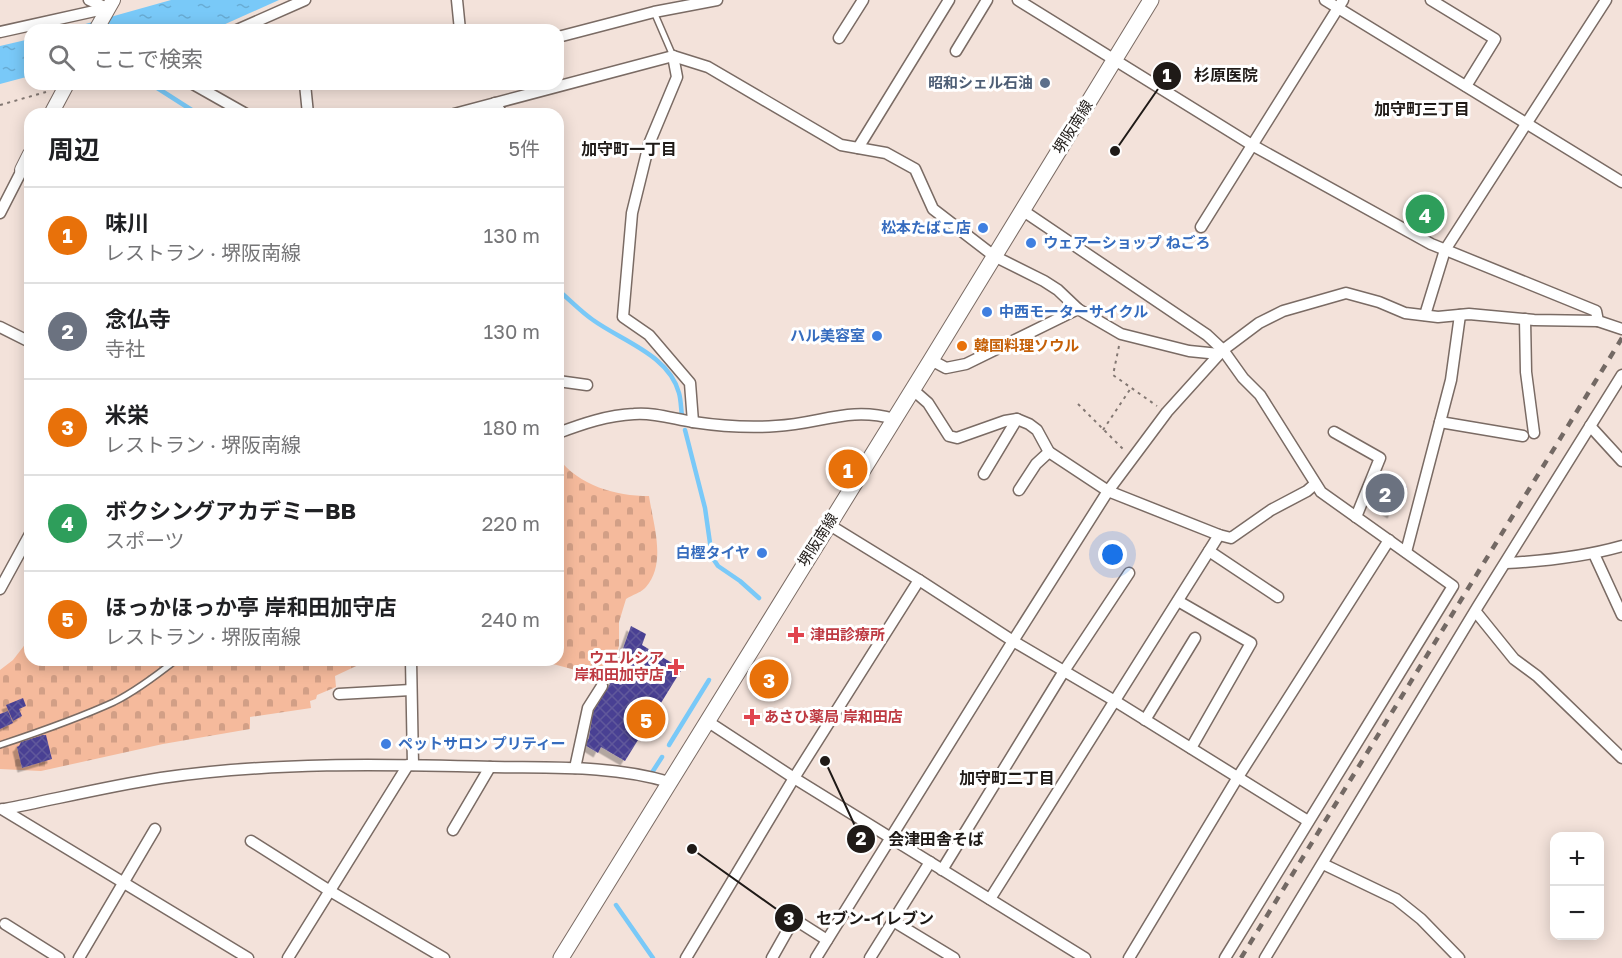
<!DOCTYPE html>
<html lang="ja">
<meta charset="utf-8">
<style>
:root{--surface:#fff;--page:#f6f6f6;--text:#202124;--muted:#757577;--line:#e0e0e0;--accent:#0b8043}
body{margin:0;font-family:"Golos Text","Noto Sans JP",sans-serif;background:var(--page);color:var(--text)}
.controls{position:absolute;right:18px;bottom:18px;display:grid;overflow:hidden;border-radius:12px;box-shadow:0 3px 15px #0003}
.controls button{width:54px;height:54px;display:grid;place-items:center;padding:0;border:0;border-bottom:2px solid var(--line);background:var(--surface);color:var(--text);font:30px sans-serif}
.you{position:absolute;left:1113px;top:555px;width:21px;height:21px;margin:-15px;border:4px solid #fff;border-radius:50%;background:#1a73e8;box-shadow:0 0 0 9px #1a73e833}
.badge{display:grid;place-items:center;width:39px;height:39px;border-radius:50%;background:var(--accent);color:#fff;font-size:20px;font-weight:700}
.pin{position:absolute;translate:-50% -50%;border:3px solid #fff;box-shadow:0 2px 6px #0006}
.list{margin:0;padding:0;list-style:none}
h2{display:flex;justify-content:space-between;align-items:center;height:78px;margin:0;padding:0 24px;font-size:26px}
h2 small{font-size:20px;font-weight:400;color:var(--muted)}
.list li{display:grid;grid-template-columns:39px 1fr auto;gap:18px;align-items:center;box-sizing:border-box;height:96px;padding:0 24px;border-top:2px solid var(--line)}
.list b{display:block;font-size:22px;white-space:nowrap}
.list p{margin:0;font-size:20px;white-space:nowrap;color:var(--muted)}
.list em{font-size:20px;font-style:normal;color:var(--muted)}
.icon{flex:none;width:33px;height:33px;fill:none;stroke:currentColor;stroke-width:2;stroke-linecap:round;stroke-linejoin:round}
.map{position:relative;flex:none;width:1622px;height:958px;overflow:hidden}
.search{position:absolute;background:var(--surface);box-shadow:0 3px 15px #0003;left:24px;top:24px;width:540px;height:66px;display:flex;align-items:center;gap:15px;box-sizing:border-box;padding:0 21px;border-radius:18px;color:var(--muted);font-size:22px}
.panel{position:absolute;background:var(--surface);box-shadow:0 3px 15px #0003;left:24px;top:108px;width:540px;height:558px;border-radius:18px}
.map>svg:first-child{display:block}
.cemetery{fill:url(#cemetery-stones)}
.water{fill:url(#water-ripples)}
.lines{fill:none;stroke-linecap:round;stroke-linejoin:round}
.stream{stroke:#79c9f8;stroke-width:4.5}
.building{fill:url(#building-cross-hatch);filter:url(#shadow)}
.service-casing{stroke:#7a6b64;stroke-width:8}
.minor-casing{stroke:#7a6b64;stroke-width:13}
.tertiary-casing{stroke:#7a6b64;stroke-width:16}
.secondary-casing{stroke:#7a6b64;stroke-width:17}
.path{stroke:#827772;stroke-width:2;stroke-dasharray:3 4.5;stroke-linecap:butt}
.service{stroke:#fff;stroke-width:5}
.minor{stroke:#fff;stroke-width:10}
.tertiary{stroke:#fff;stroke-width:14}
.secondary{stroke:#fff;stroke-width:15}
.rail{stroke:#736964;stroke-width:4.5;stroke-dasharray:8 8;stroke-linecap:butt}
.service-dot{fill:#5c6f8a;stroke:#fff;stroke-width:2}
.shop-dot{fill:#3f7fe0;stroke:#fff;stroke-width:2}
.food-dot{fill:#e8710a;stroke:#fff;stroke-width:2}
.health-dot{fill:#e0444e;stroke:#fff;stroke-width:2}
.labels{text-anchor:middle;stroke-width:6;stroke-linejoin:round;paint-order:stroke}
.service-label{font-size:15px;font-weight:bold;fill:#4e5e75;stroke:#fff;text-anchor:end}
.street-label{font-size:15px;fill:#1f1a17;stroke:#fff}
.shop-label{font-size:15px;font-weight:bold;fill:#366cbe;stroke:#fff;text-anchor:end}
.food-label{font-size:15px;font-weight:bold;fill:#c56008;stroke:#fff;text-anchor:start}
.health-label{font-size:15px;font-weight:bold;fill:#be3a42;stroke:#fff;text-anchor:start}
.neighbourhood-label{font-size:16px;font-weight:bold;fill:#1f1a17;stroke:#fff}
.leader{fill:none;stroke:#1f1a17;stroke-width:2}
.callout-dot{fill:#1f1a17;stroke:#fff;stroke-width:2}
.mark-label{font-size:18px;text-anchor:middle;font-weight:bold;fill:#fff}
.callout-label{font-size:16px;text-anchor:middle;font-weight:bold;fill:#1f1a17;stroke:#fff;stroke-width:6;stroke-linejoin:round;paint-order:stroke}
</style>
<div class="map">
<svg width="1622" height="958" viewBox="0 0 1622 958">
<defs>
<pattern id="cemetery-stones" width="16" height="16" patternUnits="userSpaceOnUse" patternTransform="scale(1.5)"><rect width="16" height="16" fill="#f5ba9c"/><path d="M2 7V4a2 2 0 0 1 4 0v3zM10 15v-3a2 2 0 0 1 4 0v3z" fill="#d29f86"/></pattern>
<pattern id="water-ripples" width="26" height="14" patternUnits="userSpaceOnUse" patternTransform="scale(1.5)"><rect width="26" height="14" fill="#79c9f8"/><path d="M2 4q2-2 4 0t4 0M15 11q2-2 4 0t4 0" fill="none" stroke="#68acd4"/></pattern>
<pattern id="building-cross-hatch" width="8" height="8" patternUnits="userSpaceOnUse" patternTransform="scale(1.5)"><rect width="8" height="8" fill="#4a4193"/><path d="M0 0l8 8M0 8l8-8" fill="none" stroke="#61599b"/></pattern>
<filter id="shadow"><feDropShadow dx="-4.5" dy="4.5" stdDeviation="0" flood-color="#0004"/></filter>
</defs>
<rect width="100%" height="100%" fill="#f3e2da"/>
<g class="cemetery">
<path d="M 558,458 C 580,486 615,496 649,496 C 653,524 667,563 646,587 C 642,592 632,595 626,599 L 619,622 L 619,646 L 609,679 L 538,660 L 558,660 Z"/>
<polygon points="30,638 30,660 369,660 335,676 336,687 317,695 316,699 310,701 311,708 250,717 250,729 163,744 41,771 0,769 0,670 13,660"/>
</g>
<g class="water">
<polygon points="171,0 279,0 212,30 64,30"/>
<polygon points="30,39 30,76 0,84 0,46"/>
</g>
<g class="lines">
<g class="stream">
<polyline points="151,84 198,114"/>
<path d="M 558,290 C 570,300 581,312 593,320 C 622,341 669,355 679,393 C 681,400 681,409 682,416"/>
<polyline points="685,430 705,508 712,557 718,566 740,581 759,598"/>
<polyline points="669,745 709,680"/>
<polyline points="653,771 662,757"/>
<polyline points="616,905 653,958"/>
</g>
</g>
<g class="building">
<polygon points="1382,473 1407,487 1403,495 1406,497 1400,506 1397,504 1392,514 1367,499"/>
<polygon points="631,626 646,634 642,645 682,669 625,761 601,747 598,753 585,745 589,738 593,712 624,661 620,657"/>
<polygon points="23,698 26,706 19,709 22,716 13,721 6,705"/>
<polygon points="8,711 13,723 0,729 0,714"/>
<polygon points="43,735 46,735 52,759 22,768 17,747 19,746 21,742"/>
</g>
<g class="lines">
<g class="service-casing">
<g id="service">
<polyline points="654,12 673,56"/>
<path d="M 0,745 C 39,732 77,719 114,702 C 136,691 157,675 176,660"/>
</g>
</g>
<g class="minor-casing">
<g id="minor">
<polyline points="89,0 107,8"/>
<polyline points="457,0 460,30"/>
<polyline points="1018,0 1252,145 1431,244 1596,311 1598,321 1622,329"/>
<polyline points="1325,0 1622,182"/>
<polyline points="1431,0 1495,39 1466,86"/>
<polyline points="237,30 305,0"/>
<polyline points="0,32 108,8"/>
<polyline points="558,37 654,12 717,0"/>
<polyline points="839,38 863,0"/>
<polyline points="956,51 987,0"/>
<polyline points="673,56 677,77 649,144 632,213 623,317 649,335 690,383 693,422"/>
<polyline points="193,84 246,114"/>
<polyline points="305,84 308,114"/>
<polyline points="495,103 502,114"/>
<polyline points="454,114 673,56 708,67 841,145 886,153 915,169 933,209 994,256 1044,281 1058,290 1078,309 1121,334 1189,351 1219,354"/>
<polyline points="858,148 949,0"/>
<polyline points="1022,210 1207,335 1223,350 1243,378 1260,395 1321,492 1453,586 1225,958"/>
<polyline points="0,213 22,170"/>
<polyline points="1201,227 1343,0"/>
<polyline points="1425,315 1445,250 1606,0"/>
<polyline points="1525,319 1526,372 1534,433"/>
<polyline points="0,327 30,342"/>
<polyline points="931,360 946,368 966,364 1078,309"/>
<polyline points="558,381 587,385"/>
<polyline points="912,389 928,403 949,436 957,438 1005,421 1017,419 1029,424 1037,430 1049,452 1108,491 1219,535 1231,538 1271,510 1307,491 1315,484"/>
<polyline points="1440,422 1523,436"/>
<polyline points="1590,426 1622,461"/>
<polyline points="1334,432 1380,458 1356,517"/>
<path d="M 558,433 C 582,424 608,415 634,414 C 653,412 674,419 693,422 C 720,426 749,428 776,426 C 820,424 849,406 894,419"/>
<polyline points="984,474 1017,419"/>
<polyline points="1019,490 1036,464 1049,452"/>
<polyline points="828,524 919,580 1013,641 1115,701 1308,821"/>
<polyline points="1209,551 1278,597"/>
<polyline points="1406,552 1451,380 1460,315"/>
<polyline points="1594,554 1622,615"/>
<path d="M 1506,563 C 1546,561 1583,557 1622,546"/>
<polyline points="0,589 30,534"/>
<polyline points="1178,601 1251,643 1191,748"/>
<polyline points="1476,612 1514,659 1537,676 1622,758"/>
<polyline points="411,660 413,765"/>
<polyline points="339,694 411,690"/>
<polyline points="1145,720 1195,638"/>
<polyline points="707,721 794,778 1085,958"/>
<polyline points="575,768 588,708 602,686"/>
<polyline points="2,809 248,958"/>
<path d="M 5,809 C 56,799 109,786 161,778 C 270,762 383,764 493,767 C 551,768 613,765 669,782"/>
<polyline points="453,830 490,767"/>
<polyline points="251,841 330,891 444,958"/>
<polyline points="1323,864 1396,899 1421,919 1459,958"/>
<polyline points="942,870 1064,671 1129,573"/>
<polyline points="990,899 1219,535"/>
<polyline points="893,921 954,958"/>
<polyline points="5,924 59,958"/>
<polyline points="79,958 155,829"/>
<polyline points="288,958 408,765"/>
<polyline points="686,958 794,778 919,580"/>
<polyline points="772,958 794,919 827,940"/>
<polyline points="816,958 1013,641 1108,491 1167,412 1223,350 1259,323 1283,311 1346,293 1379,302 1405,313 1438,317 1469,314 1534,320 1598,321"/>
<polyline points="870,958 930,862"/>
<polyline points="1129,958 1238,777 1389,540"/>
<polyline points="1265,958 1478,606 1622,375"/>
</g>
</g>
<g class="tertiary-casing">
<g id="tertiary">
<polyline points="96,30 113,0"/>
<polyline points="51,114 67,84"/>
<polyline points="22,170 30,154"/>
</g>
</g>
<g class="secondary-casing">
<polyline id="secondary" points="561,958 931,360 1151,0"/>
</g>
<g class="path">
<polyline points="0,105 46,92"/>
<polyline points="1119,346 1113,375 1157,406"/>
<polyline points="1078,404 1124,450"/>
<polyline points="1103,430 1131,388"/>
</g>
<use href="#service" class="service"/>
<use href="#minor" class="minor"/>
<use href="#tertiary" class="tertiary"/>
<use href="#secondary" class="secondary"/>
<polyline class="rail" points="1241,958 1622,338"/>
</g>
<circle class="service-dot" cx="1045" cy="83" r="6"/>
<g class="shop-dot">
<circle cx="983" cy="228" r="6"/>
<circle cx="1031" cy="243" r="6"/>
<circle cx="987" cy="312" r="6"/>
<circle cx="877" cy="336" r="6"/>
<circle cx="762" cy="553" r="6"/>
<circle cx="386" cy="744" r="6"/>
</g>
<circle class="food-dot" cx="962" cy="346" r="6"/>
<g class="health-dot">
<path d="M793 626h6v6h6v6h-6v6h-6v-6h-6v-6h6z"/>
<path d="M673 658h6v6h6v6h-6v6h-6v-6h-6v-6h6z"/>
<path d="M749 708h6v6h6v6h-6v6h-6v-6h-6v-6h6z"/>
</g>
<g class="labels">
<g class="service-label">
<text x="1033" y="88">昭和シェル石油</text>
</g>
<g class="street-label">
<text transform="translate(1073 127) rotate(-58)" y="5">堺阪南線</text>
<text transform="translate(818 540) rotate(-58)" y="5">堺阪南線</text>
</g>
<g class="shop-label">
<text x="971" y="233">松本たばこ店</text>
<text x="1043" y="248" text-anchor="start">ウェアーショップ ねごろ</text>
<text x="999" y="317" text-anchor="start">中西モーターサイクル</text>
<text x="865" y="341">ハル美容室</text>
<text x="750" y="558">白樫タイヤ</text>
<text x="398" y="749" text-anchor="start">ペットサロン プリティー</text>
</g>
<g class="food-label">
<text x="974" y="351">韓国料理ソウル</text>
</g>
<g class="health-label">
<text x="810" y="640">津田診療所</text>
<text x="664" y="663" text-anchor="end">ウエルシア<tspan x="664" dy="17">岸和田加守店</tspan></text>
<text x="764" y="722">あさひ薬局 岸和田店</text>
</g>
<g class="neighbourhood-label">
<text x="1422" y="115">加守町三丁目</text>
<text x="629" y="155">加守町一丁目</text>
<text x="1007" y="784">加守町二丁目</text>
</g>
</g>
<path class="leader" d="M1115 151L1167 76M825 761L861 839M692 849L789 918"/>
<g class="callout-dot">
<circle cx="1115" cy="151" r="6"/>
<circle cx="825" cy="761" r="6"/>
<circle cx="692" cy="849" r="6"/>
<circle cx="1167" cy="76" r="15"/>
<circle cx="861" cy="839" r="15"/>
<circle cx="789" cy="918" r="15"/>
</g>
<g class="mark-label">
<text x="1167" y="82">1</text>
<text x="861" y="845">2</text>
<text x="789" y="925">3</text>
</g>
<g class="callout-label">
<text x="1226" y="81">杉原医院</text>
<text x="936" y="845">会津田舎そば</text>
<text x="875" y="924">セブン-イレブン</text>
</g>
</svg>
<div class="controls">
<button>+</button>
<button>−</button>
</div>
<div class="you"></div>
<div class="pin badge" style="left:848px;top:469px;background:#e8710a">1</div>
<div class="pin badge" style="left:1385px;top:493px;background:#6b7280">2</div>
<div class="pin badge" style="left:769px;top:679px;background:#e8710a">3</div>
<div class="pin badge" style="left:1425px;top:214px;background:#2e9e5b">4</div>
<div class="pin badge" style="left:646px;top:719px;background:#e8710a">5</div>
<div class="search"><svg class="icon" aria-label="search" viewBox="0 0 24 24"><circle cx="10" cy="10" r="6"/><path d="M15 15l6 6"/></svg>ここで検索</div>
<section class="panel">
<h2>周辺<small>5件</small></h2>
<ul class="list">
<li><span class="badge" style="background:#e8710a">1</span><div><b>味川</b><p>レストラン · 堺阪南線</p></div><em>130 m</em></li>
<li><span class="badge" style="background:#6b7280">2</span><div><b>念仏寺</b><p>寺社</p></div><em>130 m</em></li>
<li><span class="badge" style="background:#e8710a">3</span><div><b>米栄</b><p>レストラン · 堺阪南線</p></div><em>180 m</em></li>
<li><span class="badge" style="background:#2e9e5b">4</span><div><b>ボクシングアカデミーBB</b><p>スポーツ</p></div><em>220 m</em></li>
<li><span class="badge" style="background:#e8710a">5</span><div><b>ほっかほっか亭 岸和田加守店</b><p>レストラン · 堺阪南線</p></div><em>240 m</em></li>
</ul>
</section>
</div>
